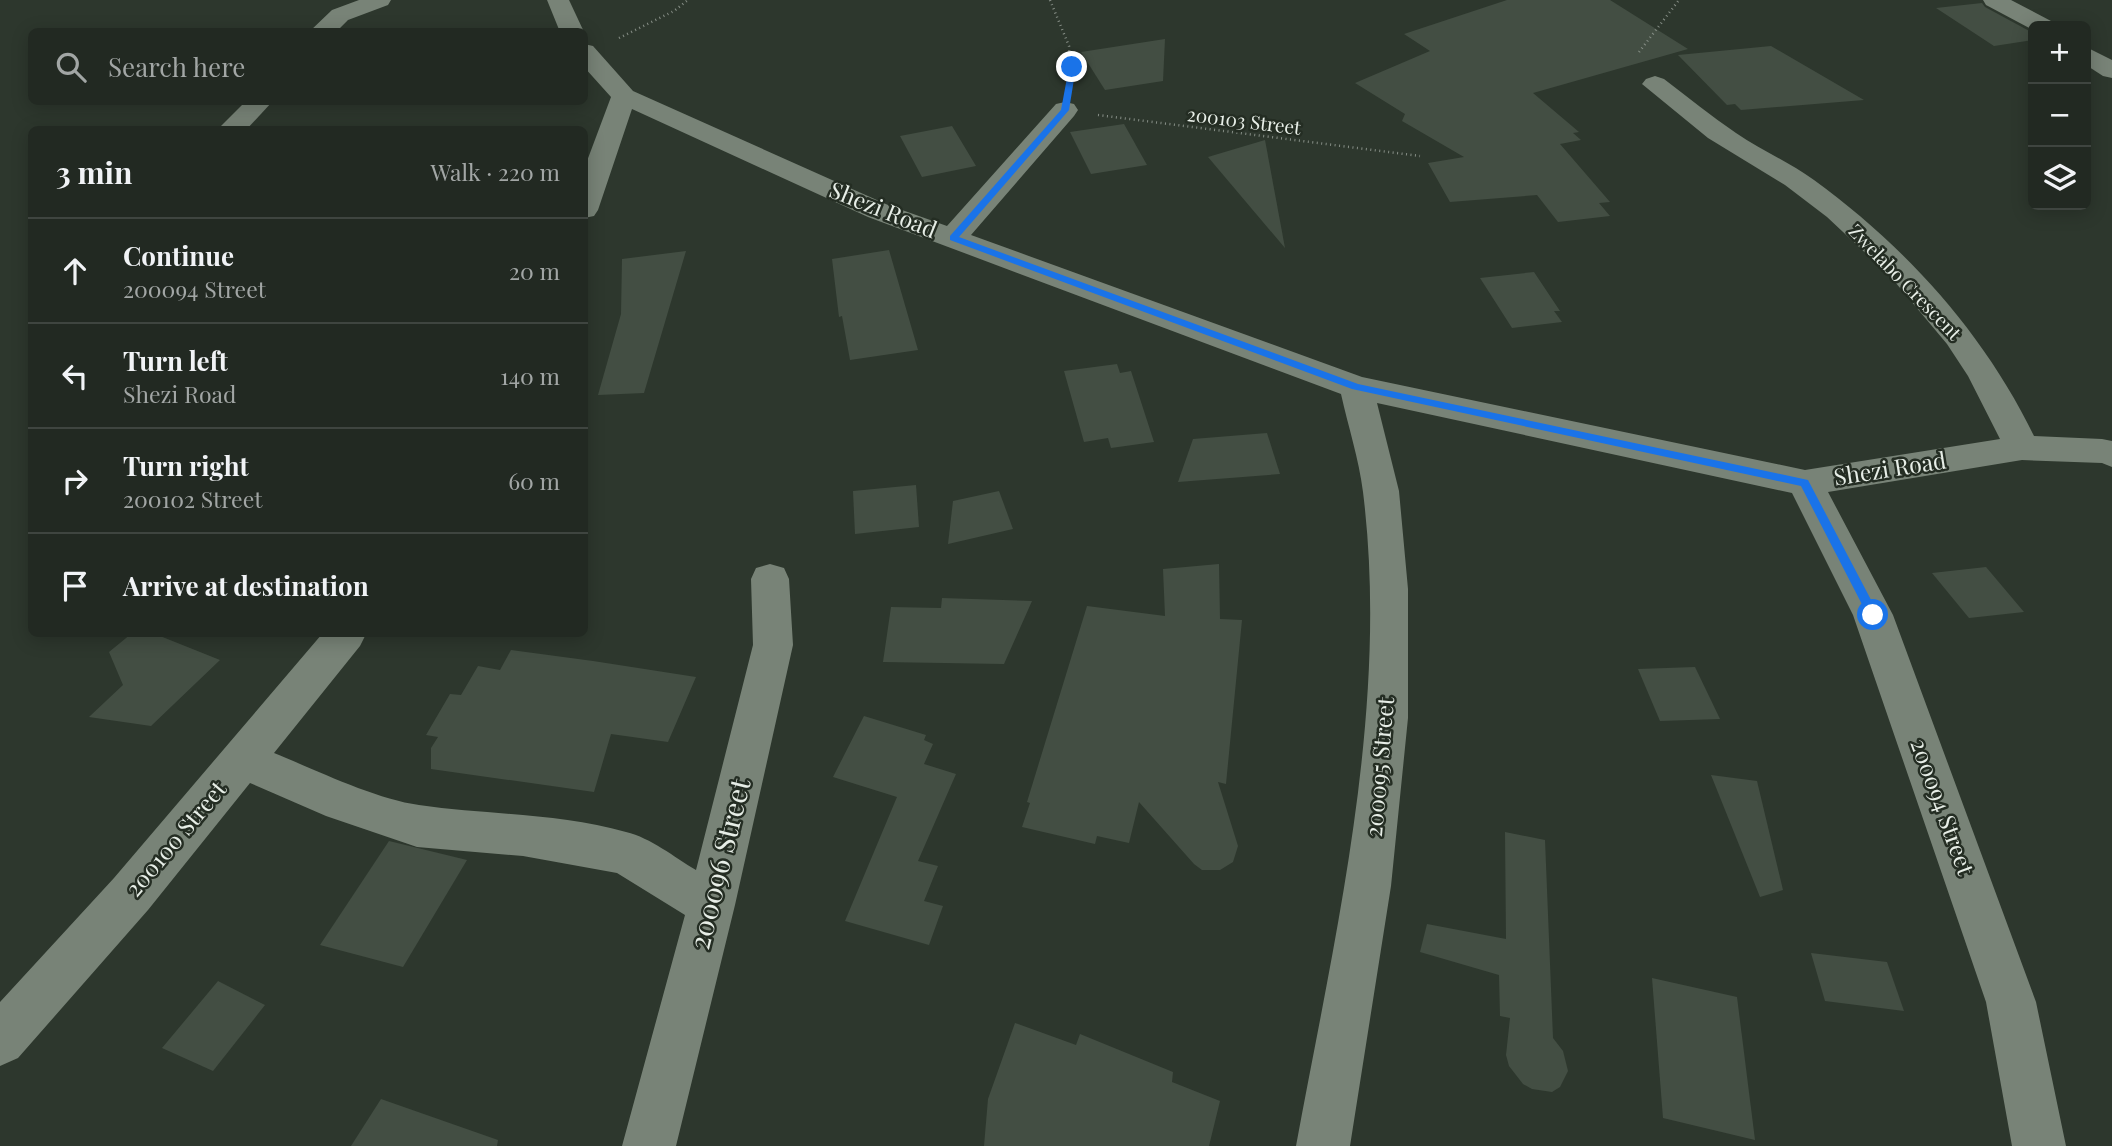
<!DOCTYPE html>
<meta charset="utf-8">
<style>
:root{--surface:#222922;--page:#2a312a;--text:#f1f3f6;--muted:#a2a6a5;--line:#3f4540}
body{margin:0;font-family:"Playfair Display",serif;background:var(--page);color:var(--text)}
.controls{position:absolute;right:21px;top:21px;display:grid;overflow:hidden;border-radius:10px;box-shadow:0 4px 18px #0003}
.controls button{width:63px;height:63px;display:grid;place-items:center;padding:0;border:0;border-bottom:2px solid var(--line);background:var(--surface);color:var(--text);font:35px sans-serif}
.stop{position:absolute;width:21px;height:21px;margin:-16px;border:5px solid #1a73e8;border-radius:50%;background:#fff}
.stop.end{background:#1a73e8;border-color:#fff;box-shadow:0 2px 7px #0008}
.list{margin:0;padding:0;list-style:none}
h2{display:flex;justify-content:space-between;align-items:center;height:91px;margin:0;padding:0 28px;font-size:30px}
h2 small{font-size:23px;font-weight:400;color:var(--muted)}
.list li{display:grid;grid-template-columns:46px 1fr auto;gap:21px;align-items:center;box-sizing:border-box;height:105px;padding:0 28px;border-top:2px solid var(--line)}
.list b{display:block;font-size:26px;white-space:nowrap}
.list p{margin:0;font-size:23px;white-space:nowrap;color:var(--muted)}
.list em{font-size:23px;font-style:normal;color:var(--muted)}
.icon{flex:none;width:38px;height:38px;fill:none;stroke:currentColor;stroke-width:2;stroke-linecap:round;stroke-linejoin:round}
.map{position:relative;flex:none;width:2112px;height:1146px;overflow:hidden}
.search{position:absolute;background:var(--surface);box-shadow:0 4px 18px #0003;left:28px;top:28px;width:560px;height:77px;display:flex;align-items:center;gap:18px;box-sizing:border-box;padding:0 24px;border-radius:10px;color:var(--muted);font-size:26px}
.panel{position:absolute;background:var(--surface);box-shadow:0 4px 18px #0003;left:28px;top:126px;width:560px;height:511px;border-radius:10px}
.map>svg:first-child{display:block}
.building{fill:#434e43}
.lines{fill:none;stroke-linecap:round;stroke-linejoin:round}
.path{stroke:#868e86;stroke-width:2.5;stroke-dasharray:1 3.5;stroke-linecap:butt}
.minor{fill:#788377;fill-rule:evenodd}
.route{fill:#1a73e8}
.labels{text-anchor:middle;stroke-width:5;stroke-linejoin:round;paint-order:stroke}
.far-street-label{font-size:19px;fill:#e7eee7;stroke:#242d23}
.street-label{font-size:23px;fill:#e7eee7;stroke:#242d23}
.near-street-label{font-size:28px;fill:#e7eee7;stroke:#242d23}
</style>
<div class="map">
<svg width="2112" height="1146" viewBox="0 0 2112 1146">
<rect width="100%" height="100%" fill="#2d372d"/>
<g class="building">
<polygon points="1507,0 1610,0 1688,49 1533,93 1579,132 1573,133 1581,140 1560,144 1610,202 1599,203 1610,216 1558,222 1537,195 1450,202 1428,163 1464,157 1402,121 1405,114 1355,83 1430,51 1404,34"/>
<polygon points="1982,3 1985,7 2033,33 2033,40 1994,46 1936,8"/>
<polygon points="1165,39 1163,81 1105,90 1081,52"/>
<polygon points="1771,46 1864,100 1741,110 1735,104 1727,105 1678,55"/>
<polygon points="1124,124 1147,165 1091,174 1070,132"/>
<polygon points="952,126 976,166 922,177 900,136"/>
<polygon points="1265,140 1285,248 1208,157"/>
<polygon points="889,250 918,350 850,360 842,316 839,317 832,259"/>
<polygon points="686,251 644,393 598,395 621,314 622,259"/>
<polygon points="1534,272 1560,311 1554,311 1562,322 1512,328 1480,278"/>
<polygon points="1117,364 1120,373 1131,371 1154,442 1111,448 1108,438 1084,442 1064,371"/>
<polygon points="1267,433 1280,474 1178,482 1193,439"/>
<polygon points="916,485 919,527 855,534 853,491"/>
<polygon points="999,491 1013,529 948,544 953,501"/>
<polygon points="1219,564 1220,619 1242,620 1226,784 1218,782 1238,846 1233,862 1220,870 1202,870 1194,864 1139,802 1129,843 1097,836 1095,844 1022,827 1030,803 1027,802 1087,606 1165,616 1163,569"/>
<polygon points="1986,567 2024,612 1969,618 1932,573"/>
<polygon points="942,598 1032,601 1004,664 883,662 891,607 941,608"/>
<polygon points="131,634 155,634 220,660 151,726 89,717 123,685 109,652"/>
<polygon points="511,650 593,661 696,677 668,742 611,734 594,792 431,769 431,748 438,737 426,735 450,694 461,695 478,666 500,670"/>
<polygon points="1695,667 1720,719 1660,721 1638,669"/>
<polygon points="864,716 926,735 924,740 933,744 924,764 956,774 918,861 938,866 924,901 943,906 929,945 845,921 897,797 833,777"/>
<polygon points="1711,775 1757,781 1783,890 1760,897"/>
<polygon points="1505,832 1545,840 1553,1038 1563,1051 1568,1071 1560,1087 1552,1092 1532,1089 1523,1084 1509,1066 1506,1055 1510,1018 1500,1016 1499,975 1420,952 1427,924 1506,939"/>
<polygon points="389,841 467,860 403,967 320,945"/>
<polygon points="1811,953 1887,962 1904,1011 1825,1001"/>
<polygon points="1652,978 1737,997 1755,1140 1663,1118"/>
<polygon points="218,981 265,1005 213,1071 162,1048"/>
<polygon points="1015,1023 1076,1045 1080,1034 1173,1072 1172,1082 1220,1101 1209,1146 984,1146 988,1099"/>
<polygon points="381,1099 498,1140 497,1146 351,1146"/>
</g>
<g class="lines">
<g class="path">
<polyline points="1050,0 1069,46 1071,75"/>
<polyline points="619,38 674,11 688,0"/>
<polyline points="1639,52 1679,0"/>
<polyline points="1098,115 1420,156"/>
</g>
<g class="minor">
<polygon points="359,0 391,0 388,5 348,20 336,32 309,32 332,10"/>
<polygon points="547,0 569,0 584,32 560,32"/>
<polygon points="1983,0 2011,0 2051,21 2055,26 2033,26 2033,30 1986,5"/>
<path d="M 584,44 L 593,46 L 633,91 L 888,205 L 947,226 L 1056,104 L 1065,102 L 1074,104 L 1078,110 L 1074,116 L 971,235 L 1362,377 L 1805,470 L 2000,439 L 1968,376 L 1947,344 L 1890,276 L 1827,217 L 1785,185 L 1708,138 L 1642,84 L 1646,79 L 1655,76 L 1664,79 C 1688,97 1711,116 1736,133 C 1761,150 1789,162 1814,180 C 1906,247 1984,333 2034,436 L 2102,439 L 2112,441 L 2112,467 L 2102,463 L 2022,460 L 1828,492 L 1893,615 L 2036,1002 L 2066,1146 L 2012,1146 L 1986,1002 L 1853,615 L 1792,493 L 1377,403 L 1399,491 L 1408,589 L 1408,718 L 1391,886 L 1350,1146 L 1296,1146 C 1335,934 1390,709 1363,492 C 1359,459 1348,426 1341,394 L 868,217 L 632,109 L 598,210 L 594,216 L 584,218 L 584,169 L 611,97 L 584,67 Z"/>
<polygon points="2086,47 2112,60 2112,78 2103,76 2086,65"/>
<polygon points="245,102 272,102 246,130 217,130"/>
<path d="M 770,564 L 784,568 L 789,579 L 793,645 L 735,905 L 676,1146 L 622,1146 L 685,915 L 617,873 L 523,856 L 417,847 L 326,816 L 250,783 L 148,910 L 18,1058 L 0,1066 L 0,1002 L 114,878 L 322,634 L 366,634 L 360,646 L 274,753 C 316,770 375,799 419,805 C 488,815 559,813 626,832 C 651,838 674,857 696,870 L 753,645 L 751,579 L 756,568 Z"/>
</g>
</g>
<polygon class="route" points="1072,65 1076,67 1069,110 959,237 1358,384 1808,480 1879,615 1877,618 1869,618 1801,486 1352,389 950,240 950,236 1061,110 1069,67"/>
<g class="labels">
<g class="far-street-label">
<text transform="translate(1244 121) rotate(7)" y="7">200103 Street</text>
<text transform="translate(1905 282) rotate(46)" y="7">Zwelabo Crescent</text>
</g>
<g class="street-label">
<text transform="translate(883 210) rotate(22)" y="8">Shezi Road</text>
<text transform="translate(1890 469) rotate(-9)" y="8">Shezi Road</text>
<text transform="translate(1380 767) rotate(-85)" y="8">200095 Street</text>
<text transform="translate(1942 807) rotate(70)" y="8">200094 Street</text>
<text transform="translate(176 839) rotate(-50)" y="8">200100 Street</text>
</g>
<g class="near-street-label">
<text transform="translate(720 864) rotate(-76)" y="10">200096 Street</text>
</g>
</g>
</svg>
<div class="controls">
<button>+</button>
<button>−</button>
<button><svg class="icon" aria-label="layers" viewBox="0 0 24 24"><path d="M12 4l9 5-9 5-9-5zM3 14l9 5 9-5"/></svg></button>
</div>
<div class="stop" style="left:1873px;top:615px"></div>
<div class="stop end" style="left:1072px;top:67px"></div>
<div class="search"><svg class="icon" aria-label="search" viewBox="0 0 24 24"><circle cx="10" cy="10" r="6"/><path d="M15 15l6 6"/></svg>Search here</div>
<section class="panel">
<h2>3 min<small>Walk · 220 m</small></h2>
<ul class="list">
<li><svg class="icon" aria-label="ahead" viewBox="0 0 24 24"><path d="M12 20V5M6 11l6-6 6 6"/></svg><div><b>Continue</b><p>200094 Street</p></div><em>20 m</em></li>
<li><svg class="icon" aria-label="left" viewBox="0 0 24 24"><path d="M17 20v-9H6M10 6l-5 5 5 5"/></svg><div><b>Turn left</b><p>Shezi Road</p></div><em>140 m</em></li>
<li><svg class="icon" aria-label="right" viewBox="0 0 24 24"><path d="M7 20v-9h11M14 6l5 5-5 5"/></svg><div><b>Turn right</b><p>200102 Street</p></div><em>60 m</em></li>
<li><svg class="icon" aria-label="arrive" viewBox="0 0 24 24"><path d="M6 21V4h12l-3 4 3 4H6"/></svg><div><b>Arrive at destination</b></div></li>
</ul>
</section>
</div>
